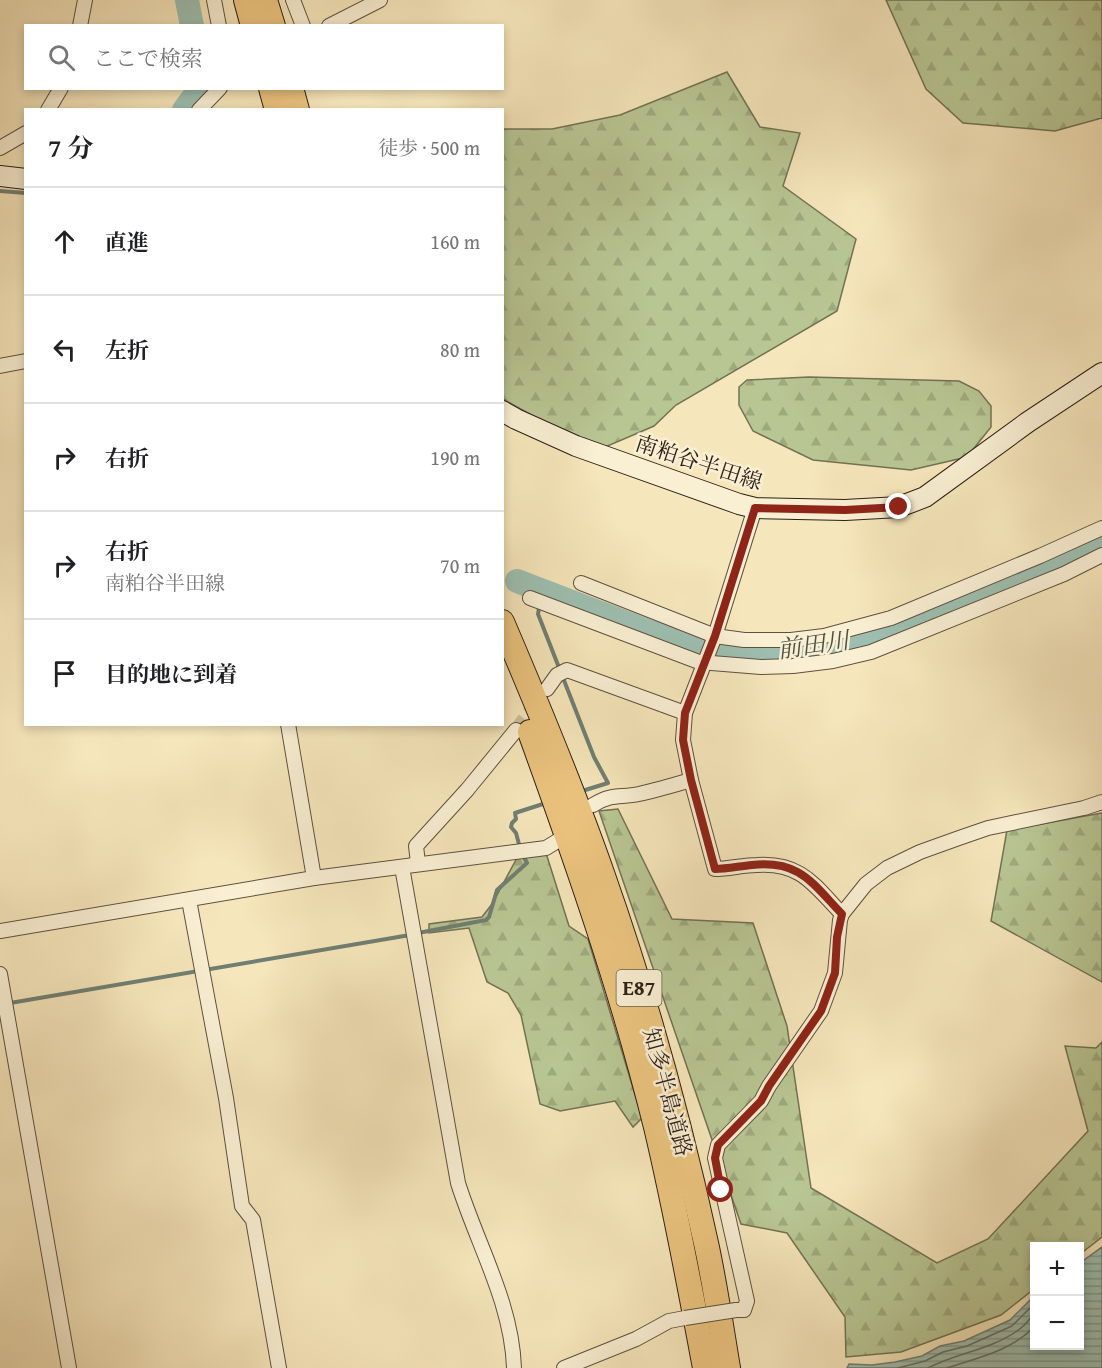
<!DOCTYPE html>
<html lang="ja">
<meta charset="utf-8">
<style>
:root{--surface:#fff;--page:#f2f2f2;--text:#202124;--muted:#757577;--line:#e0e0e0}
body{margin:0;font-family:"Gentium Book Plus","Noto Serif JP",serif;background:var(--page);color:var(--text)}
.controls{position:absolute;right:18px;bottom:18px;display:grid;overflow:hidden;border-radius:0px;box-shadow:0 3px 9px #0003}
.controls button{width:54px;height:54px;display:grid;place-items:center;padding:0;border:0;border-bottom:2px solid var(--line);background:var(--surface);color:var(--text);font:30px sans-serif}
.stop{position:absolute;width:18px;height:18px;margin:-14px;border:4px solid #8f2418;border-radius:50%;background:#fff}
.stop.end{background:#8f2418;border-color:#fff;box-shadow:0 2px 6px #0008}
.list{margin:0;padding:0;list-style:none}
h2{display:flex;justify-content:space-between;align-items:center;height:78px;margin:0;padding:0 24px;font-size:26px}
h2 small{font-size:20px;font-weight:400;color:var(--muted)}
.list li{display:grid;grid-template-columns:39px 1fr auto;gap:18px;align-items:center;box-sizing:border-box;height:108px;padding:0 24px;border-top:2px solid var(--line)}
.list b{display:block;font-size:22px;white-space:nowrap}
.list p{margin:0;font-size:20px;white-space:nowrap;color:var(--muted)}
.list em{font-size:20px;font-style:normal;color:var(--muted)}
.icon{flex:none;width:33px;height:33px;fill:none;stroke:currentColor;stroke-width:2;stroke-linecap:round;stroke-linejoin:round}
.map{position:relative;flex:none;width:1102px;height:1368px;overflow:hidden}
.search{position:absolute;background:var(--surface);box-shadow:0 3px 9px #0003;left:24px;top:24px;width:480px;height:66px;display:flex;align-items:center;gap:15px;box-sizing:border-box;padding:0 21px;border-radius:0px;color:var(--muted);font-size:22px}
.panel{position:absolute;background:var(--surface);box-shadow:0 3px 9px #0003;left:24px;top:108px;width:480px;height:618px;border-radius:0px}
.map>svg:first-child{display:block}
.forest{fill:url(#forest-firs);stroke:#727255;stroke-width:1.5}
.water{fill:url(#water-rules);stroke:#707f73;stroke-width:1.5}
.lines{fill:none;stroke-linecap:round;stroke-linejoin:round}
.shore{stroke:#646f64;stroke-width:1.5}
.stream{stroke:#707f73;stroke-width:4}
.river{stroke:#9dbfb1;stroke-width:24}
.minor-tunnel{stroke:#cebe9a;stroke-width:14;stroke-dasharray:14 7;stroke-linecap:butt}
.minor-casing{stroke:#5e5140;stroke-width:16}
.secondary-casing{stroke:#2c1f17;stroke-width:22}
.motorway-casing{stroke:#2c1f17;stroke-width:26}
.minor{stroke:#f9efd3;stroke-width:14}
.secondary{stroke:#f9efd3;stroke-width:20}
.motorway{stroke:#ebc37e;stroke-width:24}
.minor-bridge-casing{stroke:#5e5140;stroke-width:16;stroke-linecap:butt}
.minor-bridge{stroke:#f9efd3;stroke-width:14}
.route{stroke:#8f2418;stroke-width:8}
.labels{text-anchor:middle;stroke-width:5;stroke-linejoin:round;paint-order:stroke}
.shield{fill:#f9efd3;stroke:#6a5d4f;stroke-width:1.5}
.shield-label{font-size:21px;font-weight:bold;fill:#2c1f17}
.street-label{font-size:22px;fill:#2c1f17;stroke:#f9efd3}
.water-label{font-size:24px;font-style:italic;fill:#4e4f45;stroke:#f9efd3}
</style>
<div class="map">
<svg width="1102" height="1368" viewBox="0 0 1102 1368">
<defs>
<pattern id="forest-firs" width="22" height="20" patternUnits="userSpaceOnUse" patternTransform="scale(1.5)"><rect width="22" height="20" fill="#b8c693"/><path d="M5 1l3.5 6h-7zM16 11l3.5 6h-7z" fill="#9eaa7e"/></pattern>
<pattern id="water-rules" width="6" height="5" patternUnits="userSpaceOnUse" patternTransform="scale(1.5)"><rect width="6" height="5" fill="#9dbfb1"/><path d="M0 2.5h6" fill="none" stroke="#809b8f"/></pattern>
</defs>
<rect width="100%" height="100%" fill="#f6e6bb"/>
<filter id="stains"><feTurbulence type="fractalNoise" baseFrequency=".00333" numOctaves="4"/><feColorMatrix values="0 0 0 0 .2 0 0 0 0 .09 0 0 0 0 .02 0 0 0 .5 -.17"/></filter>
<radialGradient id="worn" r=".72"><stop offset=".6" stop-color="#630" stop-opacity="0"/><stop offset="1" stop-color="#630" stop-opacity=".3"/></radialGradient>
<g class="forest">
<polygon points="886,0 1102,0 1102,118 1055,131 963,123 926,89"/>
<polygon points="727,72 760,127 800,133 783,186 856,239 837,311 676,405 654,426 603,448 535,417 503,399 503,129 552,129 620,115"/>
<polygon points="809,377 959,381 979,391 991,406 991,427 967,457 911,470 813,460 753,431 739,405 739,387 747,380"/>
<polygon points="618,809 672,919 753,923 787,1026 811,1188 937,1263 988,1239 1088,1131 1065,1046 1096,1048 1102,1042 1102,1237 1080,1254 1080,1246 1034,1246 1034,1289 1001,1315 901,1352 846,1357 845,1317 787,1233 741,1224 599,811"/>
<polygon points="1102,813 1102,982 991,921 1007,830"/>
<polygon points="546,853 569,926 588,939 642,1118 633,1127 615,1101 560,1111 540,1104 521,1015 508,993 487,982 469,928 429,933 429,924 482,917 492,904 517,858"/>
</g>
<polygon class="water" points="1102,1247 1102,1368 847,1368 849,1364 872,1365 895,1362 922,1356 940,1346 964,1341 1010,1320 1034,1296 1034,1346 1080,1346 1080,1263"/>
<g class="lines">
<g class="shore">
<polyline points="898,1368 925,1361 943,1352 967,1346 1012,1326 1034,1304"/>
<path d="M 928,1368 C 956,1353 990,1350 1017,1331 C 1024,1327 1029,1320 1034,1314"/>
<path d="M 947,1368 C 977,1358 1011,1351 1034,1327"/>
</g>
<g class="stream">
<polyline points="0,191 26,193"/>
<polyline points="539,608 538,614 594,757 608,783 582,791"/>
<polyline points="520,848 516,833 511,827 512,823 516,819 515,813 546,803"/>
<polyline points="418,933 486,920 489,917 497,890 527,863 523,855"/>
<polyline points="10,1003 410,935"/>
</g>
<g class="river">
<polyline points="187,0 192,26"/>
<polyline points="184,110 200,88"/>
<path d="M 517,581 C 553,595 588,608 624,622 C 653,633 683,645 714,650 C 809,667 892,631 977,595 C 1019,577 1061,560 1102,540"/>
</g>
<polyline class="minor-tunnel" points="516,730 538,701"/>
<g class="minor-casing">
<g id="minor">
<polyline points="214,0 219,26"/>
<polyline points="293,0 303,26"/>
<polyline points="80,26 85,0"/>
<polyline points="329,26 380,0"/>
<polyline points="48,110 61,88"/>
<polyline points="199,110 220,88"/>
<polyline points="0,148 26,133"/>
<polyline points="0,366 26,361"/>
<path d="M 755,508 L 715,636 L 685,713 L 683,740 L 691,780 L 715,869 C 729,869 743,865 757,865 C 801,862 814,885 842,914"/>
<polyline points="581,583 715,636 744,640 791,640 824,636 891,618 1040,556 1102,528"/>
<polyline points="530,598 699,662 761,667 793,666 833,661 871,652 1064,574 1102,555"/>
<polyline points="547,689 557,675 567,670 685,713"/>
<polyline points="288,724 314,878"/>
<path d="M 593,805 C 612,793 620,798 639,794 C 657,790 674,785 691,780"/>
<polyline points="418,863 416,846 467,790 516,730"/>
<path d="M 402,867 L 458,1183 C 477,1244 512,1303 514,1368"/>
<polyline points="189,900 226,1098 242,1206 253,1220 279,1368"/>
<polyline points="0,931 314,878 546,848 559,840"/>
<polyline points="0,974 69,1368"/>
<polyline points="736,1310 744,1310 747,1301 715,1158 718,1145 761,1101 769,1086 821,1011 835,973 840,920 842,914 866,884 887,868 920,852 959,838 988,828 1084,808 1102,802"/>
<polyline points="564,1368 636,1339 669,1321 685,1318"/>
</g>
</g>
<g class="secondary-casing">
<g id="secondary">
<polyline points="0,176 26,179"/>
<polyline points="502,411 516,419 576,446 739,504 755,508 845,510 899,507 925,497 1028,422 1102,373"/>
</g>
</g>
<g class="motorway-casing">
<g id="motorway">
<polyline points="246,0 253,26"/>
<polyline points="265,0 273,26"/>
<polyline points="271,88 277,110"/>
<polyline points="291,88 297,110"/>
<path d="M 502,622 C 538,706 573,790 603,876 C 645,995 679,1119 706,1243 C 715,1284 721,1326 728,1368"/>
<path d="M 530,732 C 577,862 623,993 656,1127 C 675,1207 690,1287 705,1368"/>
</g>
</g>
<use href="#minor" class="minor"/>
<use href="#secondary" class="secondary"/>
<use href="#motorway" class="motorway"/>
<g class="minor-bridge-casing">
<polyline id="minor-bridge" points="685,1318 736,1310"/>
</g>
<use href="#minor-bridge" class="minor-bridge"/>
</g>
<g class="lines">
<path class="route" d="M 721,1190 L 715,1158 L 718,1145 L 761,1101 L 769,1086 L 821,1011 L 835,973 L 837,937 L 842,914 C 812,883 800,860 752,865 C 740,866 727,869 715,869 L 691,780 L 683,740 L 685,713 L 715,636 L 755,508 L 845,510 L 899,507"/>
</g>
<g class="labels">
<rect class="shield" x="616.5" y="970" width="45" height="36" rx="4.5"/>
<g class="shield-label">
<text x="639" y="995">E87</text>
</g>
<g class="street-label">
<text transform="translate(699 462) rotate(18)" y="8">南粕谷半田線</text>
<text transform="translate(668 1092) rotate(75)" y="8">知多半島道路</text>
</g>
<g class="water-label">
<text transform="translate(813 645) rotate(-8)" y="8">前田川</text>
</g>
</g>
<rect width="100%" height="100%" filter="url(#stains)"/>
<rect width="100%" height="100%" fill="url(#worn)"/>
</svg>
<div class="controls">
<button>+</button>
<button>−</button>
</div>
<div class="stop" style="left:721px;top:1190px"></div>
<div class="stop end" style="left:899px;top:507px"></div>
<div class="search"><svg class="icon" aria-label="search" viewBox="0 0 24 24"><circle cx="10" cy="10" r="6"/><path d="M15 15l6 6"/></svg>ここで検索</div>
<section class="panel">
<h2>7 分<small>徒歩 · 500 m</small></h2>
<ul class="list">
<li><svg class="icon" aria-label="ahead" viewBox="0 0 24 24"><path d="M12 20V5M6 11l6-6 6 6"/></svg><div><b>直進</b></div><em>160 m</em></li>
<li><svg class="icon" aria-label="left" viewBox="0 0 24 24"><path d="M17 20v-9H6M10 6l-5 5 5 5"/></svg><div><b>左折</b></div><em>80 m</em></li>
<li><svg class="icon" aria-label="right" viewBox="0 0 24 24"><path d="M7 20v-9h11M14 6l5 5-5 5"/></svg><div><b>右折</b></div><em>190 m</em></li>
<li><svg class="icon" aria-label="right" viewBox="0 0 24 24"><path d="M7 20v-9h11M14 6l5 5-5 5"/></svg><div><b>右折</b><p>南粕谷半田線</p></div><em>70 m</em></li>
<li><svg class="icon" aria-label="arrive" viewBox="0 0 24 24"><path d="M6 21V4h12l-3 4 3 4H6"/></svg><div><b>目的地に到着</b></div></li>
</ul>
</section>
</div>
